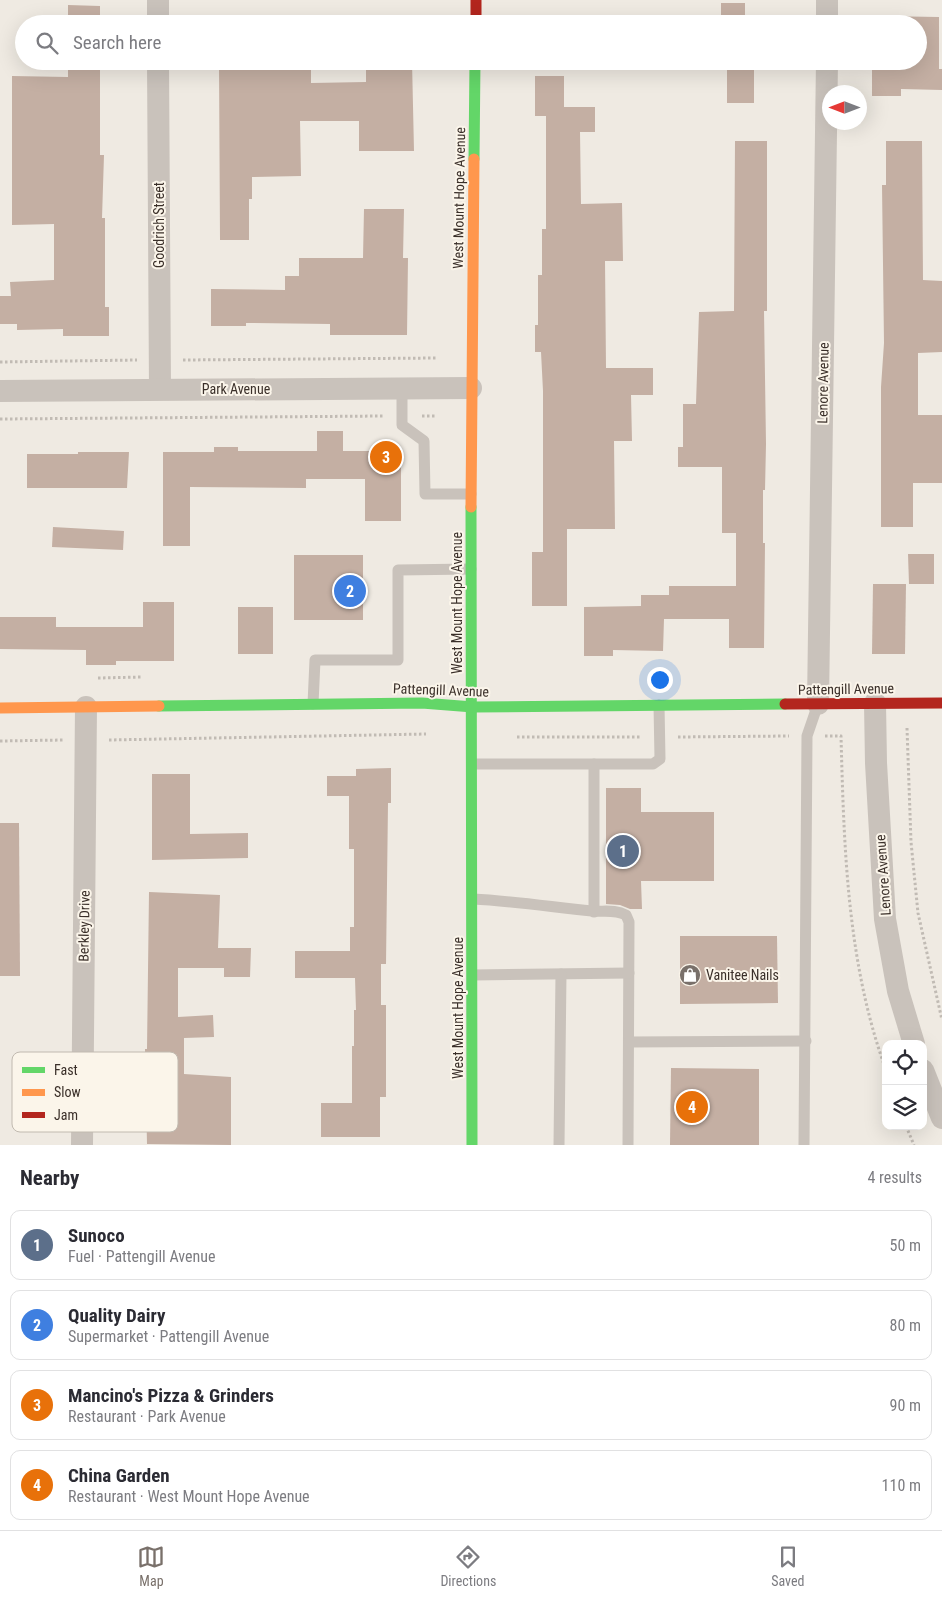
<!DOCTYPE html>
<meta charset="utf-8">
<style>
:root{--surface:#fff;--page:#f7f7f7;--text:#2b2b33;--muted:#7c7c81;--line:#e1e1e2;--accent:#79706a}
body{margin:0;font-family:"Roboto Condensed",sans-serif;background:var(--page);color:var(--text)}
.controls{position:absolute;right:15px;bottom:15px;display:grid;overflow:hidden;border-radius:10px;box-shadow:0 5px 20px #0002}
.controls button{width:45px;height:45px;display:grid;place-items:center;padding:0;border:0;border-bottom:1px solid var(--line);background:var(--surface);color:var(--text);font:25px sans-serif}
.compass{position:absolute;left:822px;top:85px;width:45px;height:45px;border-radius:50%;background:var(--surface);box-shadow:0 5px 20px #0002;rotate:270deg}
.you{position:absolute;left:659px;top:679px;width:18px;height:18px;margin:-12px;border:4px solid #fff;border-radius:50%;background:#1a73e8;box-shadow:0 0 0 8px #1a73e833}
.badge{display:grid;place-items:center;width:32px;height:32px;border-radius:50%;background:var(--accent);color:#fff;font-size:16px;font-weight:700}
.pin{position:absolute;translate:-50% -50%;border:2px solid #fff;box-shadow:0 1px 5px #0006}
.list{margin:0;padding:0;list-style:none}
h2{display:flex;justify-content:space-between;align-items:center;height:65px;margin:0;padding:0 20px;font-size:21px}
h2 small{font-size:16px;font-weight:400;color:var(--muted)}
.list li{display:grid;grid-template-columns:32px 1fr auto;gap:15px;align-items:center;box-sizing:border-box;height:70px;margin:0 10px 10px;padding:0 10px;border:1px solid var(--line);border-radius:10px}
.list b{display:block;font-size:19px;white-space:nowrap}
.list p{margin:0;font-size:16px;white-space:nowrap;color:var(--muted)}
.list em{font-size:16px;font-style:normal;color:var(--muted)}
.icon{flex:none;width:28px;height:28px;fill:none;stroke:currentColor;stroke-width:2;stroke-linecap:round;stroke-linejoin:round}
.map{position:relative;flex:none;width:942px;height:1145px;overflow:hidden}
.search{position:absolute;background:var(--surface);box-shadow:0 5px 20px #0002;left:15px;right:15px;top:15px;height:55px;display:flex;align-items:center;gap:12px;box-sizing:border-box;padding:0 18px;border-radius:28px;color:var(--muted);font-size:19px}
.sheet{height:385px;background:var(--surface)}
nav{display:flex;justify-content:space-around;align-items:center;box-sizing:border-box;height:70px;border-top:1px solid var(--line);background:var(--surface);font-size:14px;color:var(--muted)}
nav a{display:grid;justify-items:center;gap:2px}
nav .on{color:var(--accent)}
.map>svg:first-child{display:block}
.building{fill:#c4afa3}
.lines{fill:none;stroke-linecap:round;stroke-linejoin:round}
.path{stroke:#c1bbb4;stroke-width:3;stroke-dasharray:2.5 2.5;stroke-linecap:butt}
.lane{stroke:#c9c2bb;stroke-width:11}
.street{stroke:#c9c2bb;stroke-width:22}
.fast{stroke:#63d668;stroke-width:11}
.slow{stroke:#ff974d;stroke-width:11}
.jam{stroke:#b3261e;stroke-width:11}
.labels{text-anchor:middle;stroke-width:4;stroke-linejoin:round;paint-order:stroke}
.street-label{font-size:14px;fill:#3a2f29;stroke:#fbf5ea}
.poi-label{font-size:14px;fill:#3a2f29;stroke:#fbf5ea;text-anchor:start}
.key{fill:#fbf5ea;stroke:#c1bab0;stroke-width:1}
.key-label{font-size:14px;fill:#3a2f29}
</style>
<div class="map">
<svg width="942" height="1145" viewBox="0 0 942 1145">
<rect width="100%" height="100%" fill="#efeae2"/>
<g class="building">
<rect x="721" y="3" width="24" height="21"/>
<polygon points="68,5 100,6 100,24 68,24"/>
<polygon points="878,16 939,17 939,69 942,69 942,90 901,89 901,96 872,96 872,61 918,61 918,24 878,24"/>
<polygon points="68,61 100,61 100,155 104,155 102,218 105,218 105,307 109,307 109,336 63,336 63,329 17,330 17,324 0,324 0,296 11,296 10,282 54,280 54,224 12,225 12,76 68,77"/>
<polygon points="274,61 311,61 311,83 366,82 366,61 412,61 414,151 359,151 359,121 300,121 301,176 252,177 252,199 249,199 249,240 220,240 219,64 274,64"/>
<rect x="727" y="65" width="27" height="38"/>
<polygon points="535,76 564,76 564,107 595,107 595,132 580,132 581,204 622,203 623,261 605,261 606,368 653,368 653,395 631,395 632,441 614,441 615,529 567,529 567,606 532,606 532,552 543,552 543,391 541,352 535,352 535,325 538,325 538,275 542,275 542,229 546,229 546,116 535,116"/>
<polygon points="735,141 767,141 767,311 764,311 766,444 765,490 763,490 763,543 765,543 764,648 729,648 729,619 664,619 663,651 613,650 613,656 584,656 584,607 641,606 641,595 669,595 669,586 736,586 736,533 722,533 722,467 678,467 678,447 683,447 683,404 696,404 699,312 734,311"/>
<polygon points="886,141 922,141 923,280 942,281 942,352 918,353 918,415 942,415 942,483 913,483 913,527 881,527 881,387 884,343 882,185 886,185"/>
<polygon points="364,209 404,209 403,258 408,258 407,335 330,335 330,324 246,323 246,326 211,326 211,289 285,290 285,276 299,276 299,258 363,258"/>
<polygon points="317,431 343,431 343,451 401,451 401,521 365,521 365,479 306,479 306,488 190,487 190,546 163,546 163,452 214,452 214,447 238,447 238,451 317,451"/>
<polygon points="78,452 129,452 127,488 27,488 27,454 78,454"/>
<polygon points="53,527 124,531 123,550 52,547"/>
<polygon points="908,554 934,554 934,584 909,584"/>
<rect x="294" y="555" width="69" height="65"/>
<polygon points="873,584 906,584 905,654 872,654"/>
<polygon points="143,602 174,602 174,661 116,661 116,665 86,665 86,650 0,649 0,617 56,617 56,627 143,627"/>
<rect x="238" y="607" width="35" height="47"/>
<polygon points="391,768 391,803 388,803 386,964 381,964 381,1005 386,1005 386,1097 380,1097 380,1137 321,1137 321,1103 352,1103 352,1046 354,1046 354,1010 356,1010 355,978 295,978 295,951 350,951 350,927 354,927 354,849 349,849 349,796 327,796 327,776 356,776 356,769"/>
<polygon points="152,774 190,774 190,834 248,833 248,858 152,860"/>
<polygon points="606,788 641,788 641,812 714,812 714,881 641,881 642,909 630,909 620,905 606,904"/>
<polygon points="0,823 19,823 20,976 0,976"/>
<polygon points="149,892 220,895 218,948 251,948 250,977 224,977 224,968 178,968 178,1017 213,1015 214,1037 184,1038 184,1074 231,1077 231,1145 147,1144 145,1049 147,1049"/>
<polygon points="680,936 777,936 778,1003 680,1004"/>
<polygon points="671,1068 759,1069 759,1145 670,1145"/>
</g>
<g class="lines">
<g class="path">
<polyline points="183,360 437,358"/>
<polyline points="0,362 137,360"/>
<polyline points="422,416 436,416"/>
<polyline points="0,419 383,416"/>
<polyline points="98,678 142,677"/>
<polyline points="907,728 911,842 918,913 942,1020"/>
<path d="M 825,736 L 841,736 C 844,848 847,963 886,1070"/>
<polyline points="517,737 642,737"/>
<polyline points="678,737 789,736"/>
<polyline points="109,740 426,734"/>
<polyline points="0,741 63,740"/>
<polyline points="906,1126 914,1145"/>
</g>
<g class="lane">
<polyline points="402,388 402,425 424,441 425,494 471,494"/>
<polyline points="313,704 315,660 398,660 398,570 471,569"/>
<polyline points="473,764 653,764 660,759 659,705"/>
<path d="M 473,899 C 513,901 552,907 592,911 C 603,912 615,909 626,915 L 629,922 L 628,1145"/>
<polyline points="594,912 594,764"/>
<polyline points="473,975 629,973"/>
<polyline points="629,1042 806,1041"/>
<polyline points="559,1145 561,974"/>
<polyline points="804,1145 807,736 818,704"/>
</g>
<g class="street">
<polyline points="158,0 158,24"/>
<polyline points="827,24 827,0"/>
<polyline points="158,61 160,389"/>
<polyline points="0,391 471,388"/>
<polyline points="875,703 876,763 885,919 898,991 914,1044"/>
<polyline points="818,704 827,61"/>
<polyline points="923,1070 942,1118"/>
<polyline points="82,1145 86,707"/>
</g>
<g class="fast">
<polyline points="474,159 475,61"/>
<polyline points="471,507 472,1145"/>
<polyline points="159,706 422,703 473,707 785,704"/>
</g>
<g class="slow">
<polyline points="471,507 474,159"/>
<polyline points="0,708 159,706"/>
</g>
<g class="jam">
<polyline points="476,0 476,24"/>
<polyline points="785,704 942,703"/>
</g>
</g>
<defs>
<g id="shop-disc" transform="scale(1.125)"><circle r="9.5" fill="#79706a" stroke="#fbf5ea"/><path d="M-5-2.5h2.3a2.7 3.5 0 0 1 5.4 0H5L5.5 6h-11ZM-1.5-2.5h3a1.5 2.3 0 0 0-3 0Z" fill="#fff"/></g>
</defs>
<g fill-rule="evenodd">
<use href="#shop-disc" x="690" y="975"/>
</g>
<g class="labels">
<g class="street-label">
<text transform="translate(459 198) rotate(-89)" y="5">West Mount Hope Avenue</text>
<text transform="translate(159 225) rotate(-90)" y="5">Goodrich Street</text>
<text transform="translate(823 383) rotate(-89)" y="5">Lenore Avenue</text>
<text x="236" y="394">Park Avenue</text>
<text transform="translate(457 603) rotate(-90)" y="5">West Mount Hope Avenue</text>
<text transform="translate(846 689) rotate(-1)" y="5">Pattengill Avenue</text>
<text transform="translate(441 690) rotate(2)" y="5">Pattengill Avenue</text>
<text transform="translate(883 875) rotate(-94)" y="5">Lenore Avenue</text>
<text transform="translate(84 926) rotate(-89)" y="5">Berkley Drive</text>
<text transform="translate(458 1008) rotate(-90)" y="5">West Mount Hope Avenue</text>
</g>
<g class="poi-label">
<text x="706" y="980">Vanitee Nails</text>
</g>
</g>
<rect x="12" y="1052" width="166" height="80" rx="8" class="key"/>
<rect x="22" y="1067" width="23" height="6" fill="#63d668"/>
<rect x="22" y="1089" width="23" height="7" fill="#ff974d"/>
<rect x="22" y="1112" width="23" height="6" fill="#b3261e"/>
<g class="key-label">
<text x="54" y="1075">Fast</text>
<text x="54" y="1097">Slow</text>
<text x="54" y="1120">Jam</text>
</g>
</svg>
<div class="controls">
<button><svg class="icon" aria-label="locate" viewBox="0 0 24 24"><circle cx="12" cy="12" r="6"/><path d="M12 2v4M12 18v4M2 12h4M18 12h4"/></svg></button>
<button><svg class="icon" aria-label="layers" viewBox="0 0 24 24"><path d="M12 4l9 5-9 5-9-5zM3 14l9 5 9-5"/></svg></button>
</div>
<svg class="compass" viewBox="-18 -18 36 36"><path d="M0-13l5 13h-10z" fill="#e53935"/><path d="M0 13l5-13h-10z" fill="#7c7c81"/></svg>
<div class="you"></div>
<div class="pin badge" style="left:623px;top:851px;background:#5c6f8a">1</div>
<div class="pin badge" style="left:350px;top:591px;background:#3f7fe0">2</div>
<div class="pin badge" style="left:386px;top:457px;background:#e8710a">3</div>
<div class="pin badge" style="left:692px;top:1107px;background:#e8710a">4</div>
<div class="search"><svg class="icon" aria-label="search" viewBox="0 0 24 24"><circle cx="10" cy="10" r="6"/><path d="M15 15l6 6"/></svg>Search here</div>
</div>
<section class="sheet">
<h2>Nearby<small>4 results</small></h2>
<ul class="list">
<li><span class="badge" style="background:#5c6f8a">1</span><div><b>Sunoco</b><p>Fuel · Pattengill Avenue</p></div><em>50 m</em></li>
<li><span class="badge" style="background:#3f7fe0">2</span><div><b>Quality Dairy</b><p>Supermarket · Pattengill Avenue</p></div><em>80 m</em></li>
<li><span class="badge" style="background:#e8710a">3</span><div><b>Mancino's Pizza &amp; Grinders</b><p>Restaurant · Park Avenue</p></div><em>90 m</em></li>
<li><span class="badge" style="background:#e8710a">4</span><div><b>China Garden</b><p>Restaurant · West Mount Hope Avenue</p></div><em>110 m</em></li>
</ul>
</section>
<nav>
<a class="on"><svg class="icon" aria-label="map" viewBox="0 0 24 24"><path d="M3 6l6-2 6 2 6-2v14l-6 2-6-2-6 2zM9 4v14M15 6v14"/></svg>Map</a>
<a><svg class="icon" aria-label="directions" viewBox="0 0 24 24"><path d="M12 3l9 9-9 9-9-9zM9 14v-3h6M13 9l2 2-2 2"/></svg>Directions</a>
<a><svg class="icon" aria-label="saved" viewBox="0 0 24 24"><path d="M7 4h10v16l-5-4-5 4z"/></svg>Saved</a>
</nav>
